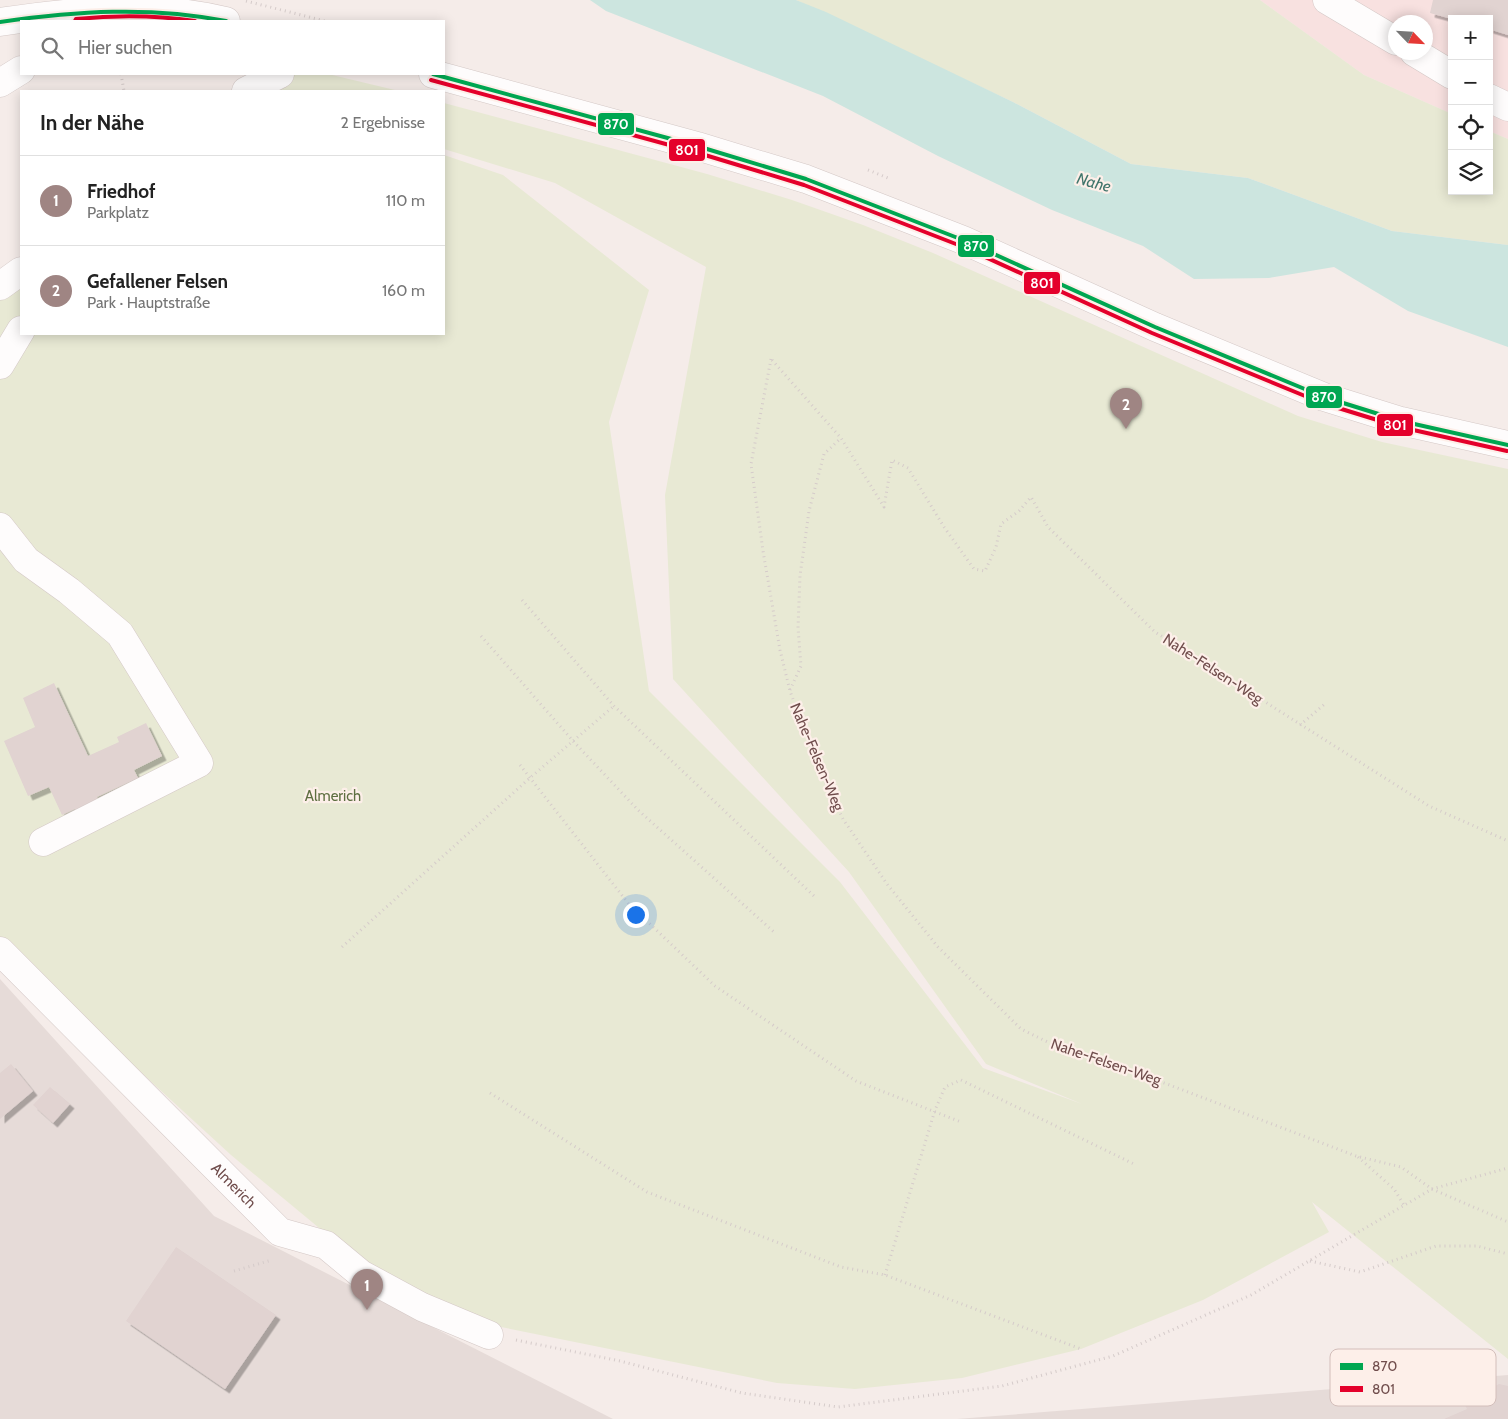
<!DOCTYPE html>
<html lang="de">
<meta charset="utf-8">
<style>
:root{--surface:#fff;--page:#f6f6f6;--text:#222;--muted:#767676;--line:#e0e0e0;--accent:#9f8583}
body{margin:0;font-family:Cabin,sans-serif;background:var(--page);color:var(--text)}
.controls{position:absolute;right:15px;top:15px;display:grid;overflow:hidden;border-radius:0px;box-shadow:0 2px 12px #0003}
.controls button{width:45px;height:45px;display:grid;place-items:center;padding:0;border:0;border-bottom:1px solid var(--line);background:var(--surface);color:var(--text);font:25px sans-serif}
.compass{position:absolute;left:1388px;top:15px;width:45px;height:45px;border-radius:50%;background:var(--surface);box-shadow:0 2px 12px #0003;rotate:115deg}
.you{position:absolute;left:635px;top:914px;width:18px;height:18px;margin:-12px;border:4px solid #fff;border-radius:50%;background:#1a73e8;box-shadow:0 0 0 8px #1a73e833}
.badge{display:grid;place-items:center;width:32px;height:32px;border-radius:50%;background:var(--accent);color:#fff;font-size:16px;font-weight:700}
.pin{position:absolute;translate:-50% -41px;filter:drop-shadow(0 1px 2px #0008)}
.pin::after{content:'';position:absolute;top:26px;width:18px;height:15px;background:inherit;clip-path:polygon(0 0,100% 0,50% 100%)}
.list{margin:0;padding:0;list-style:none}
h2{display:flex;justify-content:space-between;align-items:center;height:65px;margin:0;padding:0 20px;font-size:21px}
h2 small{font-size:16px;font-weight:400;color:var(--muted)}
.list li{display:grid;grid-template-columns:32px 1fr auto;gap:15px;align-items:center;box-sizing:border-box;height:90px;padding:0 20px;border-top:1px solid var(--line)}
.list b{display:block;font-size:19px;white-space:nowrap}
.list p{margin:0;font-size:16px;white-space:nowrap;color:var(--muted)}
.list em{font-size:16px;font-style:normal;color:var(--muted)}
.icon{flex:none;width:28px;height:28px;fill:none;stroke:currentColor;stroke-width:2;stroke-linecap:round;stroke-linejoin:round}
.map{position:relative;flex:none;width:1508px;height:1419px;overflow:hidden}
.search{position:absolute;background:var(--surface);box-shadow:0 2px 12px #0003;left:20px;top:20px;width:425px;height:55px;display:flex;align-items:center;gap:12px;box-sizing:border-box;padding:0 18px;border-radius:0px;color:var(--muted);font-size:19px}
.panel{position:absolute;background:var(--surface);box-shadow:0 2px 12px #0003;left:20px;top:90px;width:425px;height:245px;border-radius:0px}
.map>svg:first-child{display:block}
.commercial{fill:#f8e1e0;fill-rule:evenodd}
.industrial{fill:#e6dbd8}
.green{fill:#e8e9d4}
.water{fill:#cce5df}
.building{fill:#e1d3d1;filter:url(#shadow)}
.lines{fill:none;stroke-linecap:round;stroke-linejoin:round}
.minor-casing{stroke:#d4c8c6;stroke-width:29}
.path{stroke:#d5cbca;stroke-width:3;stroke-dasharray:1 4;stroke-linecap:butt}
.minor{stroke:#fefcfc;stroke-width:28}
.bus-1-casing{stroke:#fdefe9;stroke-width:8}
.bus-2-casing{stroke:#fdefe9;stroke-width:8}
.bus-1{stroke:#00a651;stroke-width:4}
.bus-2{stroke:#e4002b;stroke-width:4}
.labels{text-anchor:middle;stroke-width:4.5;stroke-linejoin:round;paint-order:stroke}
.street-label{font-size:15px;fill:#704d4c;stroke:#fdefe9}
.park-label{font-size:15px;fill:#5e6f41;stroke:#fdefe9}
.water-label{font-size:16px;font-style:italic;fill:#41756c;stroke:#fdefe9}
.key{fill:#fdefe9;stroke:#d3beba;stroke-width:1}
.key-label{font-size:14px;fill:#704d4c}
.line-badge{stroke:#fdefe9;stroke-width:2}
.badge-label{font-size:14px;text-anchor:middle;font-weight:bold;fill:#fff}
</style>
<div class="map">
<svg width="1508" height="1419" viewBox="0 0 1508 1419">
<defs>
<filter id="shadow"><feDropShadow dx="4.5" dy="4.5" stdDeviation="0" flood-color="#0004"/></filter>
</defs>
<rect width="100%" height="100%" fill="#f5ece9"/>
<path class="commercial" d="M 1260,0 L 1508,0 L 1508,139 L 1489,131 L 1489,19 L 1452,19 L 1452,114 L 1364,75 ZM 1396,22 L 1426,22 L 1426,52 L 1396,52 Z"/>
<g class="industrial">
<polygon points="0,979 214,1216 613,1419 0,1419"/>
<polygon points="1508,1375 1508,1419 957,1419"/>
</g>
<g class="green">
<polygon points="796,0 1260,0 1364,75 1452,114 1452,191 1489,191 1489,131 1508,139 1508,245 1392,231 1248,178 1131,164 1013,102"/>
<polygon points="293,74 328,74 399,91 260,91"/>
<polygon points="444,103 707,174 792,200 863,225 933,253 1298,416 1382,442 1508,469 1508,1359 1312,1202 1329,1232 1203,1300 1081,1349 962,1378 855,1389 777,1383 491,1325 365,1266 231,1155 87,1023 0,938 0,297 21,285 21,334 444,334 444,155 503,175 649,290 609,422 649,691 840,882 983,1068 1082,1104 986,1064 849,872 673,679 665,495 706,267 555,183 444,149"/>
</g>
<polygon class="water" points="590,0 796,0 826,12 1013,102 1131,164 1248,178 1392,231 1508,245 1508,347 1408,311 1334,267 1269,278 1194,279 1143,246 1052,210 938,156 823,96 606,11"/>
<g class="building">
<polygon points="1433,0 1508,0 1508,35 1489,29 1489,19 1452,19 1430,13"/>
<polygon points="54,683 88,756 119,742 117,737 146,723 162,756 134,770 138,778 97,797 101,807 76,813 75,809 62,815 49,787 28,796 4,741 35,727 23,698"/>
<polygon points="11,1064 33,1091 0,1119 0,1073"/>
<polygon points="50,1087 70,1104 53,1123 33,1105"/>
<polygon points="176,1247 276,1315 225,1389 126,1321"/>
<polygon points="1499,1384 1508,1386 1508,1419 1444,1419 1467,1409 1464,1403"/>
</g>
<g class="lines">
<g class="minor-casing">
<g id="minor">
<polyline points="1327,0 1396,41"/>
<path d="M 0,22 C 75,11 151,3 226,21"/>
<polyline points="1414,52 1452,75"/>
<polyline points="433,74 697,146 806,179 963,240 1155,327 1324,397 1401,421 1508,445"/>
<polyline points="0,83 21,70"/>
<polyline points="246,91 280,74"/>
<polyline points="1489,98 1508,107"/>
<polyline points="0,286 21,271"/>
<polyline points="0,365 21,330"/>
<polyline points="0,527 26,560 69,591 120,634 199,763 43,842"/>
<path id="s1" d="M 0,951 L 280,1232 L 326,1245 L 361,1274 L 422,1307 L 489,1335"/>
</g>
</g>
<g class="path">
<polyline points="246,1 325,21"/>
<polyline points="121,74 124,91"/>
<polyline points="868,170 888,178"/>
<polyline points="771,359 751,464 763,551 780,650 790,691 819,769 843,819 887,884 938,947 1021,1029 1064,1050 1167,1084 1356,1156 1401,1167 1432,1189 1508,1222"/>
<polyline points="772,360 841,438 884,507 892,460 908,468 944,527 974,569 985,571 996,547 1001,524 1019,511 1031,497 1048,527 1155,632 1429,806 1508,841"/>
<polyline points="522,600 614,706 814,896"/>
<polyline points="481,636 574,742 638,810 774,932"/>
<polyline points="790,690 801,666 798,628 800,576 809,511 824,454 841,438"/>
<polyline points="1300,725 1326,703"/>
<polyline points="520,765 628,903 715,986 856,1081 961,1122"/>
<polyline points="342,947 531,777 614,706"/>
<polyline points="490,1093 647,1192 841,1267 885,1275 1081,1349"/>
<polyline points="1358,1157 1394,1189 1404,1205"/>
<polyline points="1310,1261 1360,1272 1436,1246 1477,1246 1508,1254"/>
<polyline points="234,1271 272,1260"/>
<polyline points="885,1275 935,1110 945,1087 961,1080 1136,1165"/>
<polyline points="516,1340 620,1361 742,1393 838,1407 1002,1386 1113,1356 1251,1295 1432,1189 1508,1168"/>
</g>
<use href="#minor" class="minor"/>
<g class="bus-1-casing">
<g id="bus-1">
<path d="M 0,22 C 76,11 150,6 226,21"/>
<polyline points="433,74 697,146 806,179 963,240 1155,327 1324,397 1401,421 1508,445"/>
</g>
</g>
<g class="bus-2-casing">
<g id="bus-2">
<path d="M 75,21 L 76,19 C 116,15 155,15 195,21"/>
<polyline points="431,80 695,152 804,185 961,246 1152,333 1322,403 1400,427 1507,451"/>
</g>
</g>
<use href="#bus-1" class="bus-1"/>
<use href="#bus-2" class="bus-2"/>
</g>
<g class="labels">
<g class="street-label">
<text transform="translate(1213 669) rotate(33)" y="5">Nahe-Felsen-Weg</text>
<text transform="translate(817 757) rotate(67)" y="5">Nahe-Felsen-Weg</text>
<text transform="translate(1106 1062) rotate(19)" y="5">Nahe-Felsen-Weg</text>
<text dy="5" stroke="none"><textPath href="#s1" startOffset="331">Almerich</textPath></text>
</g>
<g class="park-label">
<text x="333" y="801">Almerich</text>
</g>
<g class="water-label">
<text transform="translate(1094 182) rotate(15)" y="6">Nahe</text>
</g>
</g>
<rect x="1330" y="1349" width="166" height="57" rx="8" class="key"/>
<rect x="1340" y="1363" width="23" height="7" fill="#00a651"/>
<rect x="1340" y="1386" width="23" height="6" fill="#e4002b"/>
<g class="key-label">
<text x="1372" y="1371">870</text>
<text x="1372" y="1394">801</text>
</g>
<g class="line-badge">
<rect x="597" y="112" width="38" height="24" rx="5" fill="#00a651"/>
<rect x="668" y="138" width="38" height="24" rx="5" fill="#e4002b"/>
<rect x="957" y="234" width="38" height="24" rx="5" fill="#00a651"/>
<rect x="1023" y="271" width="38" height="24" rx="5" fill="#e4002b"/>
<rect x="1305" y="385" width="38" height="24" rx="5" fill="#00a651"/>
<rect x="1376" y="413" width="38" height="24" rx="5" fill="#e4002b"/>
</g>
<g class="badge-label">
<text x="616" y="129">870</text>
<text x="687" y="155">801</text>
<text x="976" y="251">870</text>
<text x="1042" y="288">801</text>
<text x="1324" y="402">870</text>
<text x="1395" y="430">801</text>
</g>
</svg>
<div class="controls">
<button>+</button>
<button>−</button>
<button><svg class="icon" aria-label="locate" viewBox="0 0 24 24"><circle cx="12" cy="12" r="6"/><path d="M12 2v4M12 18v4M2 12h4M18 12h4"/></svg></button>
<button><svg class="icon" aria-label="layers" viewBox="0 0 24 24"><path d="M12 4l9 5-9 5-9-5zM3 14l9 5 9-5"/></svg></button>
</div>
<svg class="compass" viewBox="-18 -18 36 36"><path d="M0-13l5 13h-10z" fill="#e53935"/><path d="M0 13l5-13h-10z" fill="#767676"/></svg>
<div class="you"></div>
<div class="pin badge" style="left:367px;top:1310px">1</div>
<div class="pin badge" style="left:1126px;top:429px">2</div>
<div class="search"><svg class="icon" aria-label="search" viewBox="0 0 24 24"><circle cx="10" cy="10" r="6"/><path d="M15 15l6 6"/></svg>Hier suchen</div>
<section class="panel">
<h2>In der Nähe<small>2 Ergebnisse</small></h2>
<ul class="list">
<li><span class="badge">1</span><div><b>Friedhof</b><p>Parkplatz</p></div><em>110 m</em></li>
<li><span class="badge">2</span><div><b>Gefallener Felsen</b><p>Park · Hauptstraße</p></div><em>160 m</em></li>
</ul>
</section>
</div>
